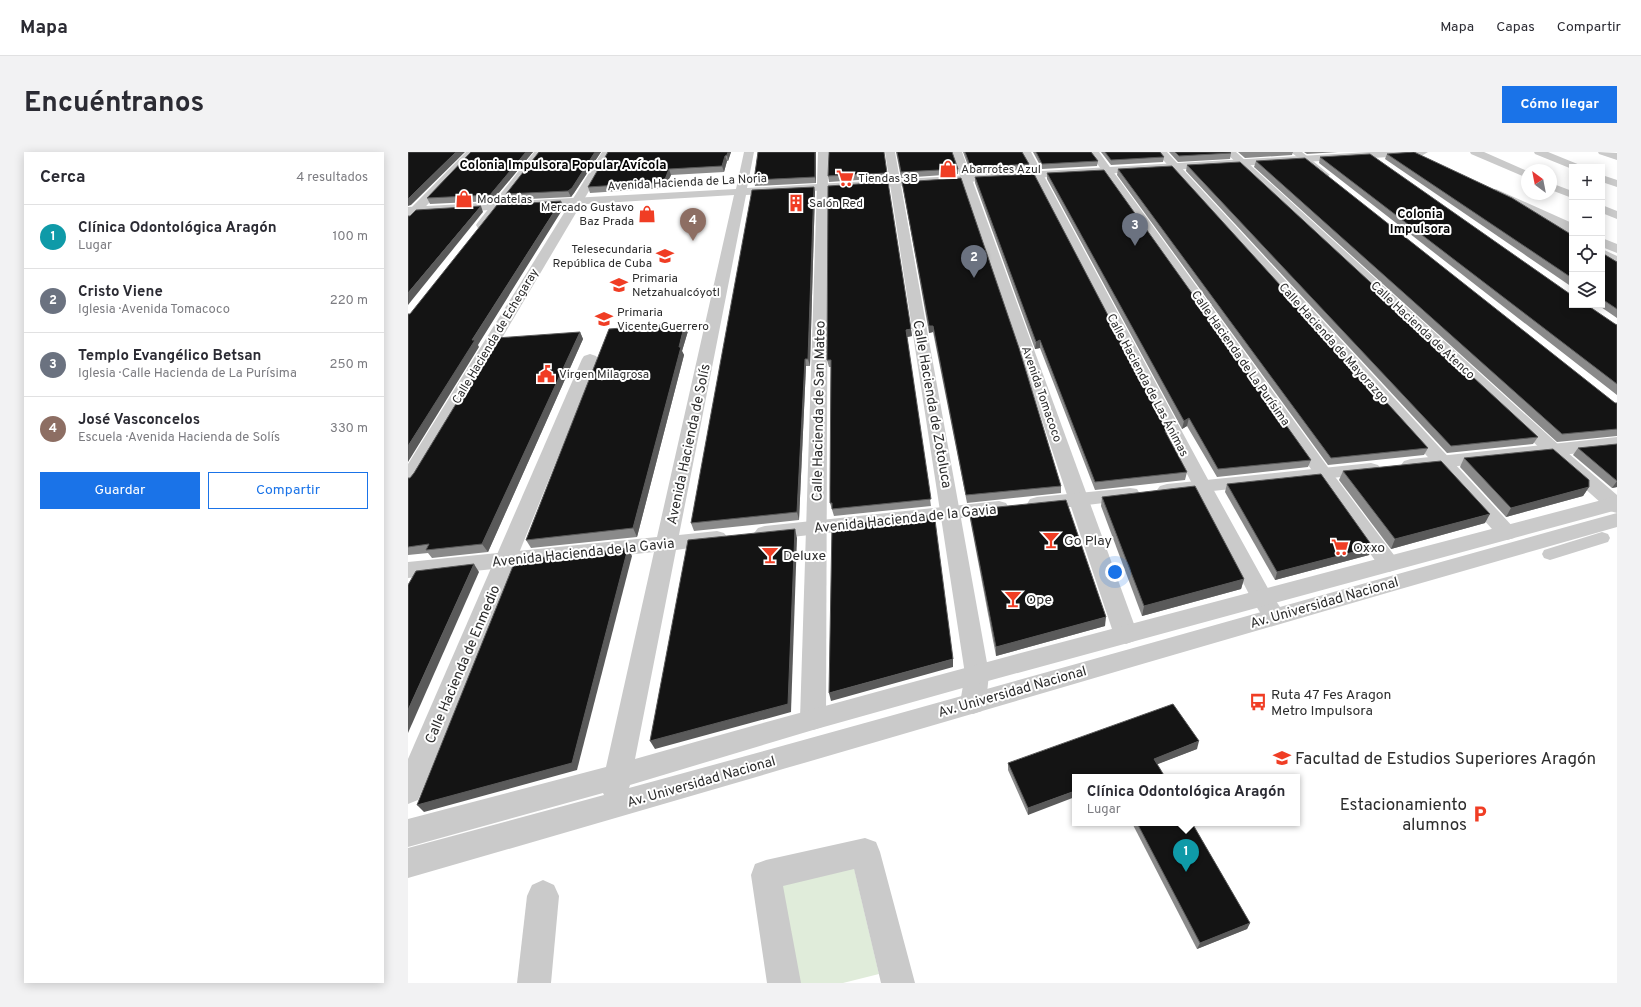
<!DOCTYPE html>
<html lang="es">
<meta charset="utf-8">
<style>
:root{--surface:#fff;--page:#f2f2f3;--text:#2b2b33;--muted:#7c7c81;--line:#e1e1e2;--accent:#1a73e8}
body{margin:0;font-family:Overpass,sans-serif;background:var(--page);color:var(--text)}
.controls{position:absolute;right:12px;top:12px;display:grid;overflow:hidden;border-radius:0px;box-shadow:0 2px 10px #0003}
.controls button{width:36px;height:36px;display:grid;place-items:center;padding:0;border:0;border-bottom:1px solid var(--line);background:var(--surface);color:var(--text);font:20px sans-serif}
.compass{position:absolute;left:1113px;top:12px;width:36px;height:36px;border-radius:50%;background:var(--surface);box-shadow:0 2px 10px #0003;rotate:328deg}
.you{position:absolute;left:707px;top:420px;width:14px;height:14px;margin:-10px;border:3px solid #fff;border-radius:50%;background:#1a73e8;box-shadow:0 0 0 6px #1a73e833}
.badge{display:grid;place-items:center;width:26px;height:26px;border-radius:50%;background:var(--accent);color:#fff;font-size:13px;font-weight:700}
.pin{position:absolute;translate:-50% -33px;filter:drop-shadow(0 1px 2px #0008)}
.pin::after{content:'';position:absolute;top:21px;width:14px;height:12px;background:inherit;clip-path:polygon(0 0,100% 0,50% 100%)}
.popup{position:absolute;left:664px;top:622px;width:228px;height:52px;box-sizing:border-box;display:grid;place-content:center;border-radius:0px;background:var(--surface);filter:drop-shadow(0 1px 3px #0005);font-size:13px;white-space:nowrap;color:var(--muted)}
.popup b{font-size:15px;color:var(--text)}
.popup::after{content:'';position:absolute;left:50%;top:100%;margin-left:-8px;border:8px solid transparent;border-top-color:var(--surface)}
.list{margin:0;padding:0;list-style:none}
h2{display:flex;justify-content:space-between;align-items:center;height:52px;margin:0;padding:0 16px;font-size:17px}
h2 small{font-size:13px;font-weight:400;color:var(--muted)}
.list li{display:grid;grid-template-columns:26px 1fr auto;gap:12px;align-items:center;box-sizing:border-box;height:64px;padding:0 16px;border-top:1px solid var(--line)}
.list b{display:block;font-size:15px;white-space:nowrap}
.list p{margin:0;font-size:13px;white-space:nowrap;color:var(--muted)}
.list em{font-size:13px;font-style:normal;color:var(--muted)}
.actions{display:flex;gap:8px;padding:12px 16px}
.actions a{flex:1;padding:9px 0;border:1px solid var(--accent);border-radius:0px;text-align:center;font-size:14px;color:var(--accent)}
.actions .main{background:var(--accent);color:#fff}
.icon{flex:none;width:22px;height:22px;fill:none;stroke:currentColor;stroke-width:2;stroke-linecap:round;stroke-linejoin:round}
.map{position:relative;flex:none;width:1209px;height:831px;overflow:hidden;border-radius:0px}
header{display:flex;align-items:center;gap:24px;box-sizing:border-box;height:56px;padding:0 20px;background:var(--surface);border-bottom:1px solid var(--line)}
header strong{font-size:19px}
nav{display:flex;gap:22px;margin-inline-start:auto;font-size:14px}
.intro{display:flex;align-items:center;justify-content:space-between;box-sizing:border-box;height:96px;padding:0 24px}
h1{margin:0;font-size:28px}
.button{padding:10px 18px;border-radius:0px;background:var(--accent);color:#fff;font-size:14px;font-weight:700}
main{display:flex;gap:24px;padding:0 24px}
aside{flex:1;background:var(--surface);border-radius:0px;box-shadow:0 2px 10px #0003}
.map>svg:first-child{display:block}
.green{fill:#e0ecda}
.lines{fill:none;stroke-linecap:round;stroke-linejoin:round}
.pedestrian{fill:#cacaca;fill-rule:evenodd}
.minor{fill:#cacaca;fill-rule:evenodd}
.tertiary{fill:#cacaca;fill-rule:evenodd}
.wall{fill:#8a8a8a}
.shaded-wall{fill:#5a5a5a}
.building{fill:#141414;stroke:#5a5a5a}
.labels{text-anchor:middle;stroke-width:4;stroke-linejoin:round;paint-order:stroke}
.far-poi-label{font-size:12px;fill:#2d2d2d;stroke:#fff;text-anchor:start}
.far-street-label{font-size:12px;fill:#2d2d2d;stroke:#fff}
.far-neighbourhood-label{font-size:13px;font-weight:bold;fill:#000;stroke:#fff}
.street-label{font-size:14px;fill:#2d2d2d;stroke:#fff}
.poi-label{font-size:14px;fill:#2d2d2d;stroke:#fff;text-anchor:start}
.near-poi-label{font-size:17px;fill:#2d2d2d;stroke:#fff;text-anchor:start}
</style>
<header>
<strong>Mapa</strong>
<nav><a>Mapa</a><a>Capas</a><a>Compartir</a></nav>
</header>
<div class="intro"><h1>Encuéntranos</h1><a class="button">Cómo llegar</a></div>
<main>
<aside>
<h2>Cerca<small>4 resultados</small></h2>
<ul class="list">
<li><span class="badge" style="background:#0f9aa8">1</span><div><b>Clínica Odontológica Aragón</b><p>Lugar</p></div><em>100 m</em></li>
<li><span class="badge" style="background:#6b7280">2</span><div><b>Cristo Viene</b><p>Iglesia · Avenida Tomacoco</p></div><em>220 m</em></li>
<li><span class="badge" style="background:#6b7280">3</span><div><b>Templo Evangélico Betsan</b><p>Iglesia · Calle Hacienda de La Purísima</p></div><em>250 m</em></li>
<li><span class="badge" style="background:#8d6e63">4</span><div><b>José Vasconcelos</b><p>Escuela · Avenida Hacienda de Solís</p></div><em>330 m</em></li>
</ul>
<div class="actions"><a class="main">Guardar</a><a>Compartir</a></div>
</aside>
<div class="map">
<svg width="1209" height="831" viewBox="0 0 1209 831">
<rect width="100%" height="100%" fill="#fff"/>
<polygon class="green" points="445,712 471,822 435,831 391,831 373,731"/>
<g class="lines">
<polygon class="pedestrian" points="1194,380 1200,382 1202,386 1200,390 1142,408 1136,406 1134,402 1136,398"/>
<g class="minor">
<polygon points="58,0 69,0 4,69 0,70 0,59"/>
<polygon points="126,0 136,0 78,76 70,76 68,73 70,70"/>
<polygon points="194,0 204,0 10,328 7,332 0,334 0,312"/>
<polygon points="410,0 420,0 418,567 414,575 405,578 396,575 392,567"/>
<polygon points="477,0 487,0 581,522 578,551 574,559 565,562 556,559 552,551 557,522"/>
<polygon points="544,0 554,0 730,483 726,489 718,492 710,489 706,483"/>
<polygon points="613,0 623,0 804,335 862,440 878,464 874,470 866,473 858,470 843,446"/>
<polygon points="681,0 691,0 922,318 989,407 992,412 989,417 981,420 973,417"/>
<polygon points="748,0 759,0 1106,376 1110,381 1106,386 1099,388 1092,386"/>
<polygon points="817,0 828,0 1152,294 1209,343 1209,361 1202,359 1138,302"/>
<polygon points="883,0 894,0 922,23 917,26 913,25"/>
<polygon points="1062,0 1076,0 1119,19 1119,26 1063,2"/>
<polygon points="1126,0 1140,0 1172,13 1173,15 1164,15 1164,17 1127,2"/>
<polygon points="1190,0 1209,1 1209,8 1191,2"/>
<polygon points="1194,23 1209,28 1209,35 1194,30"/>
<polygon points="1143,31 1164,39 1164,46 1143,38"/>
<polygon points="1122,53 1164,77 1164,86 1160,85 1118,60 1116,57 1118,54"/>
<polygon points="1194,53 1209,59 1209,67 1194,61"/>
<polygon points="1194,97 1209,104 1209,114 1194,107"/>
<polygon points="182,202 188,204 190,207 14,639 10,648 0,652 0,607 174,207 176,204"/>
<polygon points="457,686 468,690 472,700 507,831 473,831 446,717 375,734 393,831 359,831 343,723 347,712 358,708"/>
<polygon points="135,728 146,733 151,744 143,831 109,831 119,744 124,733"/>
</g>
<g class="tertiary">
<path d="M 336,0 L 346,0 L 339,36 L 961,0 L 1020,0 L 1015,3 L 338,43 L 271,383 L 309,379 L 316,381 L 320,386 L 316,391 L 268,398 L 227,607 C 553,514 881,431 1209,344 L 1209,358 L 569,532 L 405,578 L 222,633 L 221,636 C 551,546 879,452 1209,361 L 1209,375 C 805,490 403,610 0,726 L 0,696 L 196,643 L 195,641 L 0,695 L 0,667 L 198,615 L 246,400 L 0,426 L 0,410 L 249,385 L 326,43 L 0,63 L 0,55 L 328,37 Z"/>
<polygon points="1088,37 1164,71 1164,80 1084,42 1082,40 1084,38"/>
<polygon points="1194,86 1209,92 1209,101 1194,95"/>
<polygon points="1209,285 1209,297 1003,319 996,317 993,313 996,309 1003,307"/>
<polygon points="963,311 970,313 973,317 970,321 759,344 752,342 749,338 752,334 759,332"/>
<polygon points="722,336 729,337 732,342 729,347 629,359 622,357 619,352 622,347 629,345"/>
<polygon points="591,349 598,351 601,356 598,361 357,388 350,386 346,381 350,376 357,374"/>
</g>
</g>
<g class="wall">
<polygon points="63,0 125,0 84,49 22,52 19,46"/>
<polygon points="131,0 193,0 166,41 163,45 100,48 98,42"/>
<polygon points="323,0 320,9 319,9 316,20 263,23 257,36 182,41 180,35"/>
<polygon points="350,0 408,0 408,31 347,34 346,28"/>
<polygon points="488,0 544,0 550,17 550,22 493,26"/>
<polygon points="555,0 614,0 621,12 621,18 563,22"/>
<polygon points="625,0 683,0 690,9 689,14 634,17"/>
<polygon points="693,0 752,0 756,5 755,10 703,13"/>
<polygon points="761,0 822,0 823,1 822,7 770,10"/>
<polygon points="830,0 885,0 884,3 837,6"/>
<polygon points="896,0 930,0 899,2"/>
<polygon points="979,2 1164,83 1164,135 977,7"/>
<polygon points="912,5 1162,142 1164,153 1209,173 1209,243 911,11"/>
<polygon points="848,9 1207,251 1209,251 1209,284 1149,290 846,15"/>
<polygon points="779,13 1130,285 1125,292 1039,301 778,19"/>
<polygon points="710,17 1020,296 1016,303 920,313 709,23"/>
<polygon points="479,21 480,26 421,30 420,24"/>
<polygon points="639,21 903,308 900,315 809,325 779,274 774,277 639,27"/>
<polygon points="567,25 760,278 759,283 779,320 777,328 687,338 632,196 627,197 567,31"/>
<polygon points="494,30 653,334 653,341 559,351 525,180 521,181"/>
<polygon points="406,35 407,40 402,214 398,214 391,368 286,379 283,371"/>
<polygon points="1194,101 1209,110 1209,166 1190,153 1194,153"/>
<polygon points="503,177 504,184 499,185 523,354 426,364 422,351 423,215 421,215 419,208"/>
<polygon points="280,179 274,199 276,203 229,385 123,396 118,388"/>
<polygon points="172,180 175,187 80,400 24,406 20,401 0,403 0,326 2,326"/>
<polygon points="1209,292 1209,335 1204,336 1165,303 1170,296"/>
<polygon points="1056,306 1181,335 1175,344 1098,365 1052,315"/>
<polygon points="935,319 1077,371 983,397 931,328"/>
<polygon points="819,332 961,403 867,428 817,340"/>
<polygon points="694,345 836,427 833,437 734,464 693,354"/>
<polygon points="561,358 697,474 588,504 562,367"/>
<polygon points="789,597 749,612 667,625 620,663 600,618 600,611"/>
<polygon points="724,671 784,671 842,771 839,777 789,797"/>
</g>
<g class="shaded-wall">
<polygon points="48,0 57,0 3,53 0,54 0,47"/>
<polygon points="118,0 125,0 84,49 82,43"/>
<polygon points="187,0 193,0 166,41 163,45 160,39"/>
<polygon points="320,0 323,0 320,9 319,3"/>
<polygon points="407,0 408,0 408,31 407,25"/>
<polygon points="317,4 319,9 316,20 314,14"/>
<polygon points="261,17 263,23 257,36 256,30"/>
<polygon points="406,35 407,40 402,214 400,207"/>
<polygon points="153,49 156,55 70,193 71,195 0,310 0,294 64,188"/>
<polygon points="73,54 75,60 0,153 0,141"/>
<polygon points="277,171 280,179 274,199 276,203 229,385 225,376"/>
<polygon points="521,174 525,174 525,180 521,181"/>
<polygon points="503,177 504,184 499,185 498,178"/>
<polygon points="172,180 175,187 80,400 74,392"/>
<polygon points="632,188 632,196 627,197 628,190"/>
<polygon points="397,207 398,214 391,368 389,360"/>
<polygon points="781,266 779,274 774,277 776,269"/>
<polygon points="1209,329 1209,335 1204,336"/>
<polygon points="1181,335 1175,344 1098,365 1103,356"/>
<polygon points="1082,362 1077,371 983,397 987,387"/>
<polygon points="387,377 389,386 383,560 247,597 242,589"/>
<polygon points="965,395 961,403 867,428 869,420"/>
<polygon points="220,396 224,404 169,618 16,660 9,653"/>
<polygon points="66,412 71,420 0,581 0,558"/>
<polygon points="836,427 833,437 734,464 736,454"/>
<polygon points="698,465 697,474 588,504 588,495"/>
<polygon points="545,507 545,515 423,549 421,541"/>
<polygon points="791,589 789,597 745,614 746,607"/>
<polygon points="667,639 667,645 620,663 620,656"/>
<polygon points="842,771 839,777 789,797 792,791"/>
</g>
<g class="building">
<polygon points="0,0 48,0 0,47"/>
<polygon points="63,0 118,0 82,43 19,46"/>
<polygon points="131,0 187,0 164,36 160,39 98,42"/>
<polygon points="200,0 320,0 319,3 317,4 314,14 261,17 256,30 180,35"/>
<polygon points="350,0 407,0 407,25 346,28"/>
<polygon points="421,0 476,0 479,21 420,24"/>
<polygon points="489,0 544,0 550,17 493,20"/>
<polygon points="557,0 614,0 621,12 563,16"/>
<polygon points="628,0 683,0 690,9 634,12"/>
<polygon points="697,0 752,0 756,5 703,8"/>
<polygon points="767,0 822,0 823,1 771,4"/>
<polygon points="1006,0 1104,46 1164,83 1164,126 979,2"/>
<polygon points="962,2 1162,142 1164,142 1164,153 1179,153 1207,172 1209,173 1209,232 912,5"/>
<polygon points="897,6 1207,251 1209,251 1209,277 1154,282 848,9"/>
<polygon points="832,10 1130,285 1043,294 779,13"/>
<polygon points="764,14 1020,296 923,306 710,17"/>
<polygon points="696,18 903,308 810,317 781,266 776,269 639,21"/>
<polygon points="626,22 760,278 757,279 779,320 687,330 632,188 628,190 567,25"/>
<polygon points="553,26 611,196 653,334 558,343 525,174 521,174 494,30"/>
<polygon points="480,30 503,177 498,178 523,347 424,357 424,351 422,351 422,337 423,208 419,208 420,34"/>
<polygon points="406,35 400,207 397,207 389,360 283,371 344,38"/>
<polygon points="153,49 64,188 67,188 0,294 0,162 2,162 89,53"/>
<polygon points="73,54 0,141 0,64 2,64 8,58"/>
<polygon points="1194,101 1209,110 1209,157 1194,147"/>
<polygon points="277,171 271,195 273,195 225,376 118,388 201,177"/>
<polygon points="172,180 74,392 18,398 21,392 0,395 0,326 2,326 6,321 88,186"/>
<polygon points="1209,292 1209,329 1170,296"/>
<polygon points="1145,297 1181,328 1181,335 1103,356 1056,306"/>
<polygon points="1033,309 1082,362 987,387 935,319"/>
<polygon points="913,322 965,395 869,420 819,332"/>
<polygon points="787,334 836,427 736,454 694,345"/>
<polygon points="658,348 698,465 588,495 561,358"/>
<polygon points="525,363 525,368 527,368 545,507 421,541 424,374"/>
<polygon points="387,377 380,552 242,589 280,388"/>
<polygon points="220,396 164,611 9,653 105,414 108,414 110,408"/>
<polygon points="66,412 0,558 0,433 8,419"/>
<polygon points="765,552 791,589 746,607 757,625 667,625 667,639 620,656 600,611"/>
<polygon points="729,671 784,671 842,771 792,791"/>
</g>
<defs>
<g id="shop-bare" transform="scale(1.38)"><path d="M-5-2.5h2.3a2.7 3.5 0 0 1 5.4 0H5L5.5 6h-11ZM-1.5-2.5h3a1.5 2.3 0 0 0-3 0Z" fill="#f03d24" stroke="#fff" stroke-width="2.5" paint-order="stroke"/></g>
<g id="supermarket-bare" transform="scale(1.38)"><path d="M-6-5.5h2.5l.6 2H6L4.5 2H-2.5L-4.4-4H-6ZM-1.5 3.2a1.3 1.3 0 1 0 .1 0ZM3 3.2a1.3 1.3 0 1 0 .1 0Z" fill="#f03d24" stroke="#fff" stroke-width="2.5" paint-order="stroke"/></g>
<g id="building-bare" transform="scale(1.38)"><path d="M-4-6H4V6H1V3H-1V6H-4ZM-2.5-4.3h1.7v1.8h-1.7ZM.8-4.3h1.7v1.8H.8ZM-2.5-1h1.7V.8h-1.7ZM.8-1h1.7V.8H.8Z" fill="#f03d24" stroke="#fff" stroke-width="2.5" paint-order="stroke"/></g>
<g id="school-bare" transform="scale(1.38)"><path d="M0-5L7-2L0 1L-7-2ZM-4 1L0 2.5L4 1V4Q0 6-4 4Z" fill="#f03d24" stroke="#fff" stroke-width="2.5" paint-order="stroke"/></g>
<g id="civic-bare" transform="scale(1.38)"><path d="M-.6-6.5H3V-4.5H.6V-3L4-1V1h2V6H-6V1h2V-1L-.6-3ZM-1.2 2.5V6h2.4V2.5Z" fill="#f03d24" stroke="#fff" stroke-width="2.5" paint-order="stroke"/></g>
<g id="bar-bare" transform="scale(1.38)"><path d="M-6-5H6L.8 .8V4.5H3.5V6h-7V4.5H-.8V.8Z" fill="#f03d24" stroke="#fff" stroke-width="2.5" paint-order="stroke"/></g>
<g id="bus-bare" transform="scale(1.38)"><path d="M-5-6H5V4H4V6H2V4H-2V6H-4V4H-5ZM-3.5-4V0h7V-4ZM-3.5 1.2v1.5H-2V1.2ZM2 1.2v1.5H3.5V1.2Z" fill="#f03d24" stroke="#fff" stroke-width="2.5" paint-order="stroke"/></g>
<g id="parking-bare" transform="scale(1.38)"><path d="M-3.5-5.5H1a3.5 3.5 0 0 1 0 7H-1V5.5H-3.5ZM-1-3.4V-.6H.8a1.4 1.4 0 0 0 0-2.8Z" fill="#f03d24" stroke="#fff" stroke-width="2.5" paint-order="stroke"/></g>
</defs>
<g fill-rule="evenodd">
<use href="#shop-bare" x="540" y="17"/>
<use href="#supermarket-bare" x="437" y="26"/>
<use href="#shop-bare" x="56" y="47"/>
<use href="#building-bare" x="388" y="51"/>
<use href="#shop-bare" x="239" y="62"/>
<use href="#school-bare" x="257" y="104"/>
<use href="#school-bare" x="211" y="133"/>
<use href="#school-bare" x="196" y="167"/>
<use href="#civic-bare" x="138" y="222"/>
<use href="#bar-bare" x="643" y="388"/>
<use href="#supermarket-bare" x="932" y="395"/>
<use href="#bar-bare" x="362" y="403"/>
<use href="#bar-bare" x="605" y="447"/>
<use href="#bus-bare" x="850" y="550"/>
<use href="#school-bare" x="874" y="606"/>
<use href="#parking-bare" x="1072" y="662"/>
</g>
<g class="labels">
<g class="far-poi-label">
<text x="553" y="21">Abarrotes Azul</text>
<text x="450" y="30">Tiendas 3B</text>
<text x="69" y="51">Modatelas</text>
<text x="401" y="55">Salón Red</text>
<text x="226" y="59" text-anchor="end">Mercado Gustavo<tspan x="226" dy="14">Baz Prada</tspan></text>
<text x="244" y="101" text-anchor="end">Telesecundaria<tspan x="244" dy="14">República de Cuba</tspan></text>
<text x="224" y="130">Primaria<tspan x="224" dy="14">Netzahualcóyotl</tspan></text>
<text x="209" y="164">Primaria<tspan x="209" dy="14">Vicente Guerrero</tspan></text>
<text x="151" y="226">Virgen Milagrosa</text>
</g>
<g class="far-street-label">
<text transform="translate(279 30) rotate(-3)" y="4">Avenida Hacienda de La Noria</text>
<text transform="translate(1015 178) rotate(43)" y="4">Calle Hacienda de Atenco</text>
<text transform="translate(87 184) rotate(-59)" y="4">Calle Hacienda de Echegaray</text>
<text transform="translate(926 191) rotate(48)" y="4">Calle Hacienda de Mayorazgo</text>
<text transform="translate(833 206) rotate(55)" y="4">Calle Hacienda de La Purísima</text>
<text transform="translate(740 233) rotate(62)" y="4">Calle Hacienda de Las Ánimas</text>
<text transform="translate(634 242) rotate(71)" y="4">Avenida Tomacoco</text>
</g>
<g class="far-neighbourhood-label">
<text x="155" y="17">Colonia Impulsora Popular Avícola</text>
<text x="1012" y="66">Colonia<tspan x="1012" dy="15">Impulsora</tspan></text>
</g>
<g class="street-label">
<text transform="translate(525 252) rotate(80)" y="5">Calle Hacienda de Zotoluca</text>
<text transform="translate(410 259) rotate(-89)" y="5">Calle Hacienda de San Mateo</text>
<text transform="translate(280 292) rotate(-78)" y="5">Avenida Hacienda de Solís</text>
<text transform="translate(497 366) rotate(-6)" y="5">Avenida Hacienda de la Gavia</text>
<text transform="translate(175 400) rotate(-6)" y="5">Avenida Hacienda de la Gavia</text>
<text transform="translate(916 450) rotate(-16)" y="5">Av. Universidad Nacional</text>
<text transform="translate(54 512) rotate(-67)" y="5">Calle Hacienda de Enmedio</text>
<text transform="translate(604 539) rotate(-16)" y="5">Av. Universidad Nacional</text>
<text transform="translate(293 629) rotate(-16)" y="5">Av. Universidad Nacional</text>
</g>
<g class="poi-label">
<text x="656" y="393">Go Play</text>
<text x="945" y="400">Oxxo</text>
<text x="375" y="408">Deluxe</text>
<text x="618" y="452">Ope</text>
<text x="863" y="547">Ruta 47 Fes Aragon<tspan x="863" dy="16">Metro Impulsora</tspan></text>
</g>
<g class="near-poi-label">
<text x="887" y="612">Facultad de Estudios Superiores Aragón</text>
<text x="1059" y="658" text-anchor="end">Estacionamiento<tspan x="1059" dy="20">alumnos</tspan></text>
</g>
</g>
</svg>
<div class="controls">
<button>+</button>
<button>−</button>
<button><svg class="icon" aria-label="locate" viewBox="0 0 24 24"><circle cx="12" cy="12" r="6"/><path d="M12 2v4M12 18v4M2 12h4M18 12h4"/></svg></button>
<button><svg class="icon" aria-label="layers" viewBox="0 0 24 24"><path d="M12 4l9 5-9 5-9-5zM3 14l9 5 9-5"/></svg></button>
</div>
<svg class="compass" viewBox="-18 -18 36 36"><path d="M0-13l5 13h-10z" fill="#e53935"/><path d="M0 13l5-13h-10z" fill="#7c7c81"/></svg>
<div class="you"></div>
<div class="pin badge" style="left:778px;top:720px;background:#0f9aa8">1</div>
<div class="popup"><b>Clínica Odontológica Aragón</b>Lugar</div>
<div class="pin badge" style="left:566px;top:126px;background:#6b7280">2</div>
<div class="pin badge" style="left:727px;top:94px;background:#6b7280">3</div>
<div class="pin badge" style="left:285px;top:89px;background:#8d6e63">4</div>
</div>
</main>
